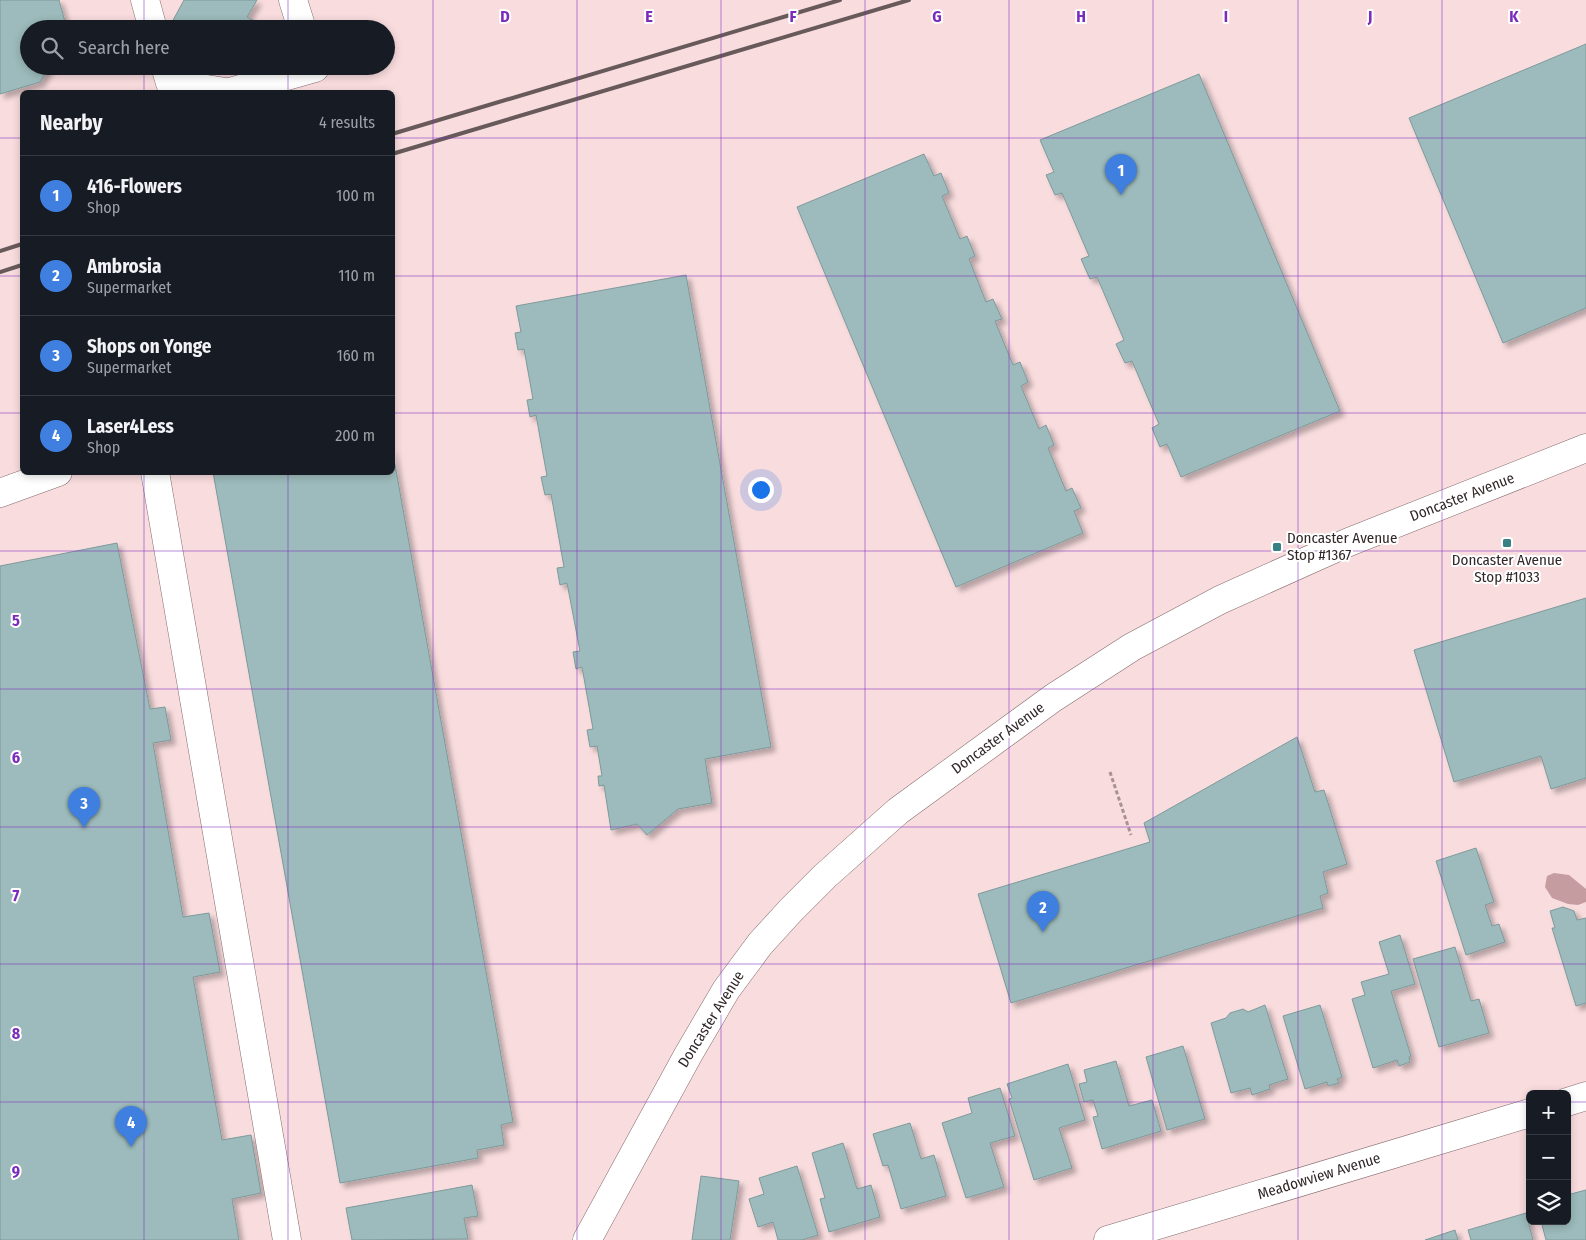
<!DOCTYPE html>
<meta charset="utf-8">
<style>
:root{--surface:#171b24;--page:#242831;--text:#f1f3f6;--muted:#9ea1a6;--line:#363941;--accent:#378083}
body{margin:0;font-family:"Fira Sans Condensed",sans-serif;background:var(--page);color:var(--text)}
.controls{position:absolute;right:15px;bottom:15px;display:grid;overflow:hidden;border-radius:8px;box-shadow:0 2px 8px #0003}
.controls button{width:45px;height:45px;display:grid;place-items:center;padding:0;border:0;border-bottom:1px solid var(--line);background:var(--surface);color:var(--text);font:25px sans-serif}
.you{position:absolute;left:760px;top:489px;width:18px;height:18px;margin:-12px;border:4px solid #fff;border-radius:50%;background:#1a73e8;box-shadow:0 0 0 8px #1a73e833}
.badge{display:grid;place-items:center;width:32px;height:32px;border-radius:50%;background:var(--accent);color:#fff;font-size:16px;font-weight:700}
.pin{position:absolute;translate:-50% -41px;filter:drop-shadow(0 1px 2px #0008)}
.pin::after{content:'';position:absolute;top:26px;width:18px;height:15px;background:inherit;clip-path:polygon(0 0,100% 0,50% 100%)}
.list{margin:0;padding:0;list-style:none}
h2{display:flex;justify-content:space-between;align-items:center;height:65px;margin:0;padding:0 20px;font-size:21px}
h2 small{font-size:16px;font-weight:400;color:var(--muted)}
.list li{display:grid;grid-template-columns:32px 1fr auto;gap:15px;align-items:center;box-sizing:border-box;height:80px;padding:0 20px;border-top:1px solid var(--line)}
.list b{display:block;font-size:19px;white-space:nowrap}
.list p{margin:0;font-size:16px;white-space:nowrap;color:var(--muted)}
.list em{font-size:16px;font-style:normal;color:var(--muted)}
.icon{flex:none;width:28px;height:28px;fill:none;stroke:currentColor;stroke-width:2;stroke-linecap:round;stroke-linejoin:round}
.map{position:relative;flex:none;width:1586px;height:1240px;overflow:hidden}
.search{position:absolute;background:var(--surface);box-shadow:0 2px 8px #0003;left:20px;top:20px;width:375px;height:55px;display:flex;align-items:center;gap:12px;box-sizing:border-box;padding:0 18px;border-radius:28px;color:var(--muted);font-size:19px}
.panel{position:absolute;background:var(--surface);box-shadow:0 2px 8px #0003;left:20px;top:90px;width:375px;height:385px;border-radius:8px}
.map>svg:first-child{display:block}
.water{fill:#c59ca0}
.building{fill:#9dbbbc;stroke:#7d9a9b;filter:url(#shadow)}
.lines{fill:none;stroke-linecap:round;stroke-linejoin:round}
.minor-casing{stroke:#856c6e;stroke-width:29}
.path{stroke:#a79294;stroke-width:3;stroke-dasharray:4 2.5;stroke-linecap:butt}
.minor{stroke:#fff;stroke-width:28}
.rail{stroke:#68595a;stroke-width:4}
.grid{fill:none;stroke:#7b2cbf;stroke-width:1;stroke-opacity:0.55}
.poi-dot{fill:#378083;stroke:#fff;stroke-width:2}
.labels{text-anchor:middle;stroke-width:4;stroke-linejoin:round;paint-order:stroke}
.street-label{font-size:15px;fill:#312728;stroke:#fff}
.poi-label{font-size:15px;fill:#312728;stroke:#fff;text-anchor:start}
.grid-label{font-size:16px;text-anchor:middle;font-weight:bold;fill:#7b2cbf;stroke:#fff;stroke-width:4;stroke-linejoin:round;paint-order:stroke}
</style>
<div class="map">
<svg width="1586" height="1240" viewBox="0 0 1586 1240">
<defs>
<filter id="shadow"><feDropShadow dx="4.5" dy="4.5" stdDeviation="2.5" flood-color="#0004"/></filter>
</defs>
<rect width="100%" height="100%" fill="#f9dcde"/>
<polygon class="water" points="1554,873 1569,875 1586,889 1586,902 1578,905 1568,904 1552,898 1545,887 1547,876"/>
<g class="building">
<polygon points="0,0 59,0 67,29 29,29 29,66 50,66 40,82 0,94"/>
<polygon points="184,0 257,0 247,17 268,29 179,29 171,24"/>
<polygon points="1586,44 1586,308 1503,343 1409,118"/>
<polygon points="1199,74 1340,411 1181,477 1167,444 1160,447 1152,428 1159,424 1132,361 1125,363 1116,344 1124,340 1097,277 1090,279 1081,259 1089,256 1062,193 1055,195 1046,175 1054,172 1040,140"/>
<polygon points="924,154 934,176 941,173 949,193 942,196 960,239 967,236 975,256 969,259 986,302 993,299 1002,319 995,321 1013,365 1020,362 1028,382 1021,386 1039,429 1046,425 1054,445 1048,448 1066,491 1072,488 1081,508 1074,511 1083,533 956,587 797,207"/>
<polygon points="686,275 771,747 705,759 712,803 678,809 647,835 637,824 611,830 604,785 599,786 598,776 602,776 597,746 590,747 587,730 593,729 582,667 576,669 573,652 580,651 567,583 560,585 557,568 564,567 551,494 545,495 541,477 547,476 536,415 530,417 527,400 533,399 524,349 518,350 515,333 521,332 516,306"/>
<polygon points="392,448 513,1122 501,1125 504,1145 477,1150 478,1158 340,1183 213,472 392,472"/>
<polygon points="117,543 150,709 165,707 171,740 153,743 183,917 209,913 220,972 193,977 222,1140 251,1135 261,1193 232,1199 239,1240 0,1240 0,566"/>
<polygon points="1586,598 1586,778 1551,789 1541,756 1454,782 1414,650"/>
<polygon points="1297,737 1315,792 1324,790 1347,864 1323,872 1328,893 1320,896 1323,908 1011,1003 978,894 1150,842 1144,823"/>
<polygon points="1476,848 1494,902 1485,905 1492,926 1499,924 1505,942 1466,955 1436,861"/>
<polygon points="1563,907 1574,911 1577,920 1586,918 1586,1003 1576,1006 1552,928 1555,928 1550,911"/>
<polygon points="1400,935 1415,984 1391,991 1411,1056 1409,1057 1410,1062 1399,1066 1397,1060 1373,1068 1352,999 1365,995 1361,982 1389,974 1379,942"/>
<polygon points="1455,947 1471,1001 1479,999 1489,1033 1439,1047 1413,959"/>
<polygon points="1265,1005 1288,1079 1269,1085 1270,1089 1252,1095 1250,1088 1231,1093 1211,1023 1226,1018 1230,1013 1243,1009 1248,1012"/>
<polygon points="1320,1005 1342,1077 1337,1079 1339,1083 1328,1086 1327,1082 1305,1089 1283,1016"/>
<polygon points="1183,1046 1205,1119 1167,1130 1146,1057"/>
<polygon points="1116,1061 1129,1106 1152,1100 1161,1131 1102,1149 1093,1117 1098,1116 1093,1100 1084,1102 1079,1084 1087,1082 1084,1070"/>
<polygon points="1068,1064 1085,1120 1059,1128 1072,1168 1034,1180 1009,1099 1012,1098 1007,1084"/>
<polygon points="1000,1088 1015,1136 990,1143 1004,1187 966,1198 942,1123 972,1113 968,1098"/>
<polygon points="910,1123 921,1159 934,1155 946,1196 901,1209 888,1165 883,1166 873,1134"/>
<polygon points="843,1143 857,1189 871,1185 880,1217 829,1232 820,1199 825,1198 812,1153"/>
<polygon points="797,1166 818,1235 802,1240 778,1240 773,1222 758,1227 749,1199 764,1194 759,1178"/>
<polygon points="701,1176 739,1181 730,1240 692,1240"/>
<polygon points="472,1185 478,1216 464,1218 468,1239 352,1240 346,1208"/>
<polygon points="1586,1190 1586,1240 1546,1240 1541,1221 1567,1221 1567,1195"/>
<polygon points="1526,1213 1533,1240 1471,1240 1468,1230"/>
<polygon points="1455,1230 1458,1240 1425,1240"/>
</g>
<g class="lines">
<g class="minor-casing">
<g id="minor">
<polyline points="145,0 153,29"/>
<polyline points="293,0 302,29"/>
<polyline points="165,66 170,83 225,92"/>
<polyline points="230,92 315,68 314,66"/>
<polyline points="155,472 287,1240"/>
<polyline points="0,493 58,472"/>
<polyline points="1567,1102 1586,1096"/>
<polyline points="587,1240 688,1055 726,990 760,944 791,910 825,876 898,811 1053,698 1132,647 1220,600 1349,542 1586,448"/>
<polyline points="1108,1240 1530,1113"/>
</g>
</g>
<polyline class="path" points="1110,772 1131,835"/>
<use href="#minor" class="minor"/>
<g class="rail">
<polyline points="392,134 840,0"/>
<polyline points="392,154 909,0"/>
<polyline points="0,251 22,244"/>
<polyline points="0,272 22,265"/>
</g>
</g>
<path class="grid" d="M 144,0 L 144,29M 288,0 L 288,29M 433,0 L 433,1240M 577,0 L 577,1240M 721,0 L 721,1240M 865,0 L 865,1240M 1009,0 L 1009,1240M 1153,0 L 1153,1240M 1298,0 L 1298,1240M 1442,0 L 1442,1240M 144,66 L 144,92M 288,66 L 288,92M 0,138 L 22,138M 392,138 L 1586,138M 0,276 L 22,276M 392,276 L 1586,276M 0,413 L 22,413M 392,413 L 1586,413M 144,472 L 144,1240M 288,472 L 288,1240M 0,551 L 1586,551M 0,689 L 1586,689M 0,827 L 1586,827M 0,964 L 1586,964M 0,1102 L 1530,1102M 1567,1102 L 1586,1102"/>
<g class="poi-dot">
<rect x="1502" y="538" width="10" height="10" rx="2.5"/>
<rect x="1272" y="542" width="10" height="10" rx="2.5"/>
</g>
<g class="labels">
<g class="street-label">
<text transform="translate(1462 497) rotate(-21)" y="5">Doncaster Avenue</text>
<text transform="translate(998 738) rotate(-36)" y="5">Doncaster Avenue</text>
<text transform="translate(711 1019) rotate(-58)" y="5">Doncaster Avenue</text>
<text transform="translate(1319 1176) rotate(-17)" y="5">Meadowview Avenue</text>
</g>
<g class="poi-label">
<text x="1287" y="543">Doncaster Avenue<tspan x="1287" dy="17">Stop #1367</tspan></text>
<text x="1507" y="565" text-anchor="middle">Doncaster Avenue<tspan x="1507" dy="17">Stop #1033</tspan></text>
</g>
</g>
<g class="grid-label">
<text x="505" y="22">D</text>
<text x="649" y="22">E</text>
<text x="793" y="22">F</text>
<text x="937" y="22">G</text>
<text x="1081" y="22">H</text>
<text x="1226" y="22">I</text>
<text x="1370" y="22">J</text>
<text x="1514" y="22">K</text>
<text x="16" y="626">5</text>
<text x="16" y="763">6</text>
<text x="16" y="901">7</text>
<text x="16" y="1039">8</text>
<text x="16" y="1177">9</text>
</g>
</svg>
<div class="controls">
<button>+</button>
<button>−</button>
<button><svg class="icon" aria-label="layers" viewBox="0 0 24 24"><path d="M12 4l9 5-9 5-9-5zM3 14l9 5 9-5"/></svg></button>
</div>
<div class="you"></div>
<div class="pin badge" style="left:1121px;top:195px;background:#3f7fe0">1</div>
<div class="pin badge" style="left:1043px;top:932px;background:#3f7fe0">2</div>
<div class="pin badge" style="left:84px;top:828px;background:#3f7fe0">3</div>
<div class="pin badge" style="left:131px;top:1147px;background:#3f7fe0">4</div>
<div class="search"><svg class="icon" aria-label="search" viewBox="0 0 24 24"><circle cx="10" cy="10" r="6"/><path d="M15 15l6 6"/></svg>Search here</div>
<section class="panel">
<h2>Nearby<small>4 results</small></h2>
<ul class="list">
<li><span class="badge" style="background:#3f7fe0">1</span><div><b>416-Flowers</b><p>Shop</p></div><em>100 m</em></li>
<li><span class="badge" style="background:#3f7fe0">2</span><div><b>Ambrosia</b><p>Supermarket</p></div><em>110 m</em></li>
<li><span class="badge" style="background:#3f7fe0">3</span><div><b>Shops on Yonge</b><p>Supermarket</p></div><em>160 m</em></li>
<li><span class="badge" style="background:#3f7fe0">4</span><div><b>Laser4Less</b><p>Shop</p></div><em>200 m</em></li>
</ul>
</section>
</div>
